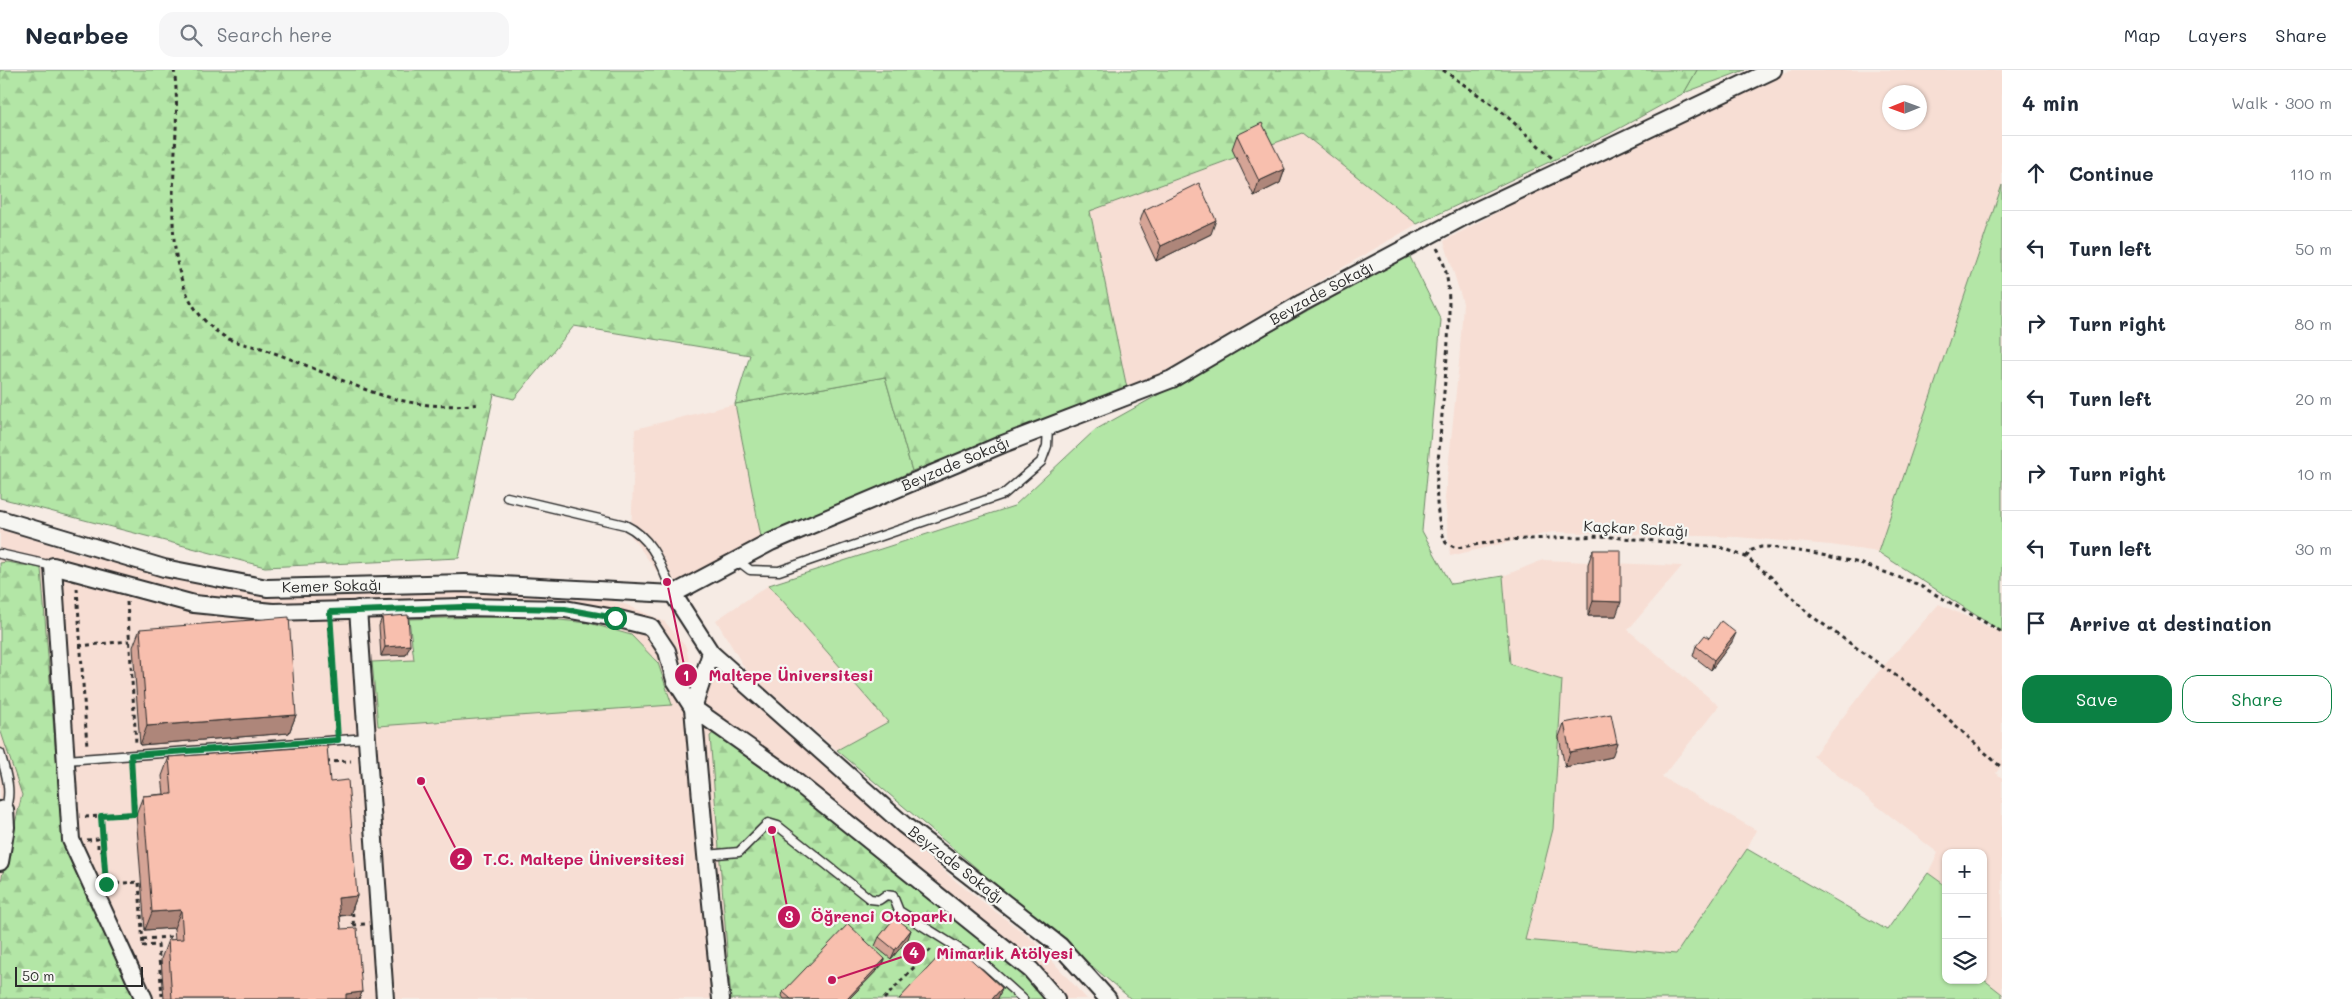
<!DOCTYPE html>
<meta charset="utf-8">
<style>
:root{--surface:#fff;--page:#f6f6f7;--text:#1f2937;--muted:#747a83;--line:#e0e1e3;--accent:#0b8043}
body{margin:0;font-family:Mali,sans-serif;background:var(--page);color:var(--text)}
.controls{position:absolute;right:15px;bottom:15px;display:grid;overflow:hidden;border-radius:10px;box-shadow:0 1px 4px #0004}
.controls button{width:45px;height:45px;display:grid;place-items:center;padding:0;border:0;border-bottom:1px solid var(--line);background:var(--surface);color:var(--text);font:25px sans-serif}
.compass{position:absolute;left:1882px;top:15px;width:45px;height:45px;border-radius:50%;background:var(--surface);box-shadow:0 1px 4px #0004;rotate:269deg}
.scale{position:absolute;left:15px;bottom:12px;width:128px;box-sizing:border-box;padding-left:5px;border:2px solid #2b2b2b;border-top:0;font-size:14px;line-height:18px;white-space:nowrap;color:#2b2b2b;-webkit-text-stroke:4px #f6f6f2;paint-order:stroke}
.stop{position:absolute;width:15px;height:15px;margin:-11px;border:4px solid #0b8043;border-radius:50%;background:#fff}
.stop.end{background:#0b8043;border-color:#fff;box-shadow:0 1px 5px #0008}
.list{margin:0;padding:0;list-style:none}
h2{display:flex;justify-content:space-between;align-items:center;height:65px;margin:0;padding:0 20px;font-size:21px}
h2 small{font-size:16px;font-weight:400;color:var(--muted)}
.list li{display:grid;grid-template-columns:32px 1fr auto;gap:15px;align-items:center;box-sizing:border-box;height:75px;padding:0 20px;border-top:1px solid var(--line)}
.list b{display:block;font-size:19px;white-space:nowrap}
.list em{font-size:16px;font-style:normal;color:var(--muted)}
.actions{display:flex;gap:10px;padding:15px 20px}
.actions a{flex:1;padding:11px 0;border:1px solid var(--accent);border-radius:15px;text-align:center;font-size:18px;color:var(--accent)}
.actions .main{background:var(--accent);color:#fff}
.icon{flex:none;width:28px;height:28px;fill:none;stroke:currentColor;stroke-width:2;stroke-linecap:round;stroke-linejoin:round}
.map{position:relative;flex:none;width:2002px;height:929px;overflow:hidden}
header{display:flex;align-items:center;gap:30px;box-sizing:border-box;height:70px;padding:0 25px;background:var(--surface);border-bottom:1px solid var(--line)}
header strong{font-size:24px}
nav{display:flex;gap:28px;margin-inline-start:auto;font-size:18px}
.search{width:350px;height:45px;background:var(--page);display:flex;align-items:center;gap:12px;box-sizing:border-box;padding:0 18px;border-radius:15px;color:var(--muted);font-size:19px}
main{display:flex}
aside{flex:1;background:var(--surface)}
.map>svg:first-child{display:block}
.built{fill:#f7ded4;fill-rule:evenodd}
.green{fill:#b3e6a6;stroke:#6f8868}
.forest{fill:url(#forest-firs);stroke:#6f8868}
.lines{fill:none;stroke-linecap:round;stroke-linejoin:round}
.lane-casing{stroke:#2b2b2b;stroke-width:11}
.street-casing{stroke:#2b2b2b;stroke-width:20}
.path{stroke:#2b2b2b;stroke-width:3;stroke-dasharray:4 4;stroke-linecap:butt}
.lane{stroke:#f6f6f2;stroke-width:8}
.street{stroke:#f6f6f2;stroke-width:16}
.wall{fill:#d5a496;stroke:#2b2b2b}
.shaded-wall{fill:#ae867a;stroke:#2b2b2b}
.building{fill:#f8bfae;stroke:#2b2b2b}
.route{stroke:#0b8043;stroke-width:6}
.labels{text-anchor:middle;stroke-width:4.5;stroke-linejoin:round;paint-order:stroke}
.street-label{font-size:15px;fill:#2b2b2b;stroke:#f6f6f2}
.leader{fill:none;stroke:#c2185b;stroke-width:2}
.callout-dot{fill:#c2185b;stroke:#f6f6f2;stroke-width:2}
.mark-label{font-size:15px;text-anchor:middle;font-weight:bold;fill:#fff}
.callout-label{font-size:16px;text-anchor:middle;font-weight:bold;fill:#c2185b;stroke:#f6f6f2;stroke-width:4.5;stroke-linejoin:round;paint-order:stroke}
</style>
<header>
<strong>Nearbee</strong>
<div class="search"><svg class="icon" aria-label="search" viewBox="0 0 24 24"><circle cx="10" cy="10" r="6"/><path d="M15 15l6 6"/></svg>Search here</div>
<nav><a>Map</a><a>Layers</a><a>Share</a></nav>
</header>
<main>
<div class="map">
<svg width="2002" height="929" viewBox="0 0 2002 929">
<defs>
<pattern id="forest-firs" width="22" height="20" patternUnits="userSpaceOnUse" patternTransform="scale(1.25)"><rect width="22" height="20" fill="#b3e6a6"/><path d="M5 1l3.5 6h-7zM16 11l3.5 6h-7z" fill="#9ac58f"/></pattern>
</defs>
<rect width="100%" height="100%" fill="#f6ebe4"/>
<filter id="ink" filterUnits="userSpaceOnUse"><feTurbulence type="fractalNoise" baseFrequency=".02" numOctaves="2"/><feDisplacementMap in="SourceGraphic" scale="10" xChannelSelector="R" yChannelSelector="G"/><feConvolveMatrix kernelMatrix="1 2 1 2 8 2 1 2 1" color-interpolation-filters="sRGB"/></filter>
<g filter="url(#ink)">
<g class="built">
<path d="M 1790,0 L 2002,0 L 2002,115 L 1878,482 L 1831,475 L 1737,467 L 1552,462 L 1450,486 L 1445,428 L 1459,293 L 1463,233 L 1444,171 L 1639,65 ZM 1890,22 L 1920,22 L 1920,52 L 1890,52 Z"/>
<polygon points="1302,63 1417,154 1128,323 1090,141"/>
<polygon points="735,334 762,472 672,522 631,466 635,359"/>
<polygon points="0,458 82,485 265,522 471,518 599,527 627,535 665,552 686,577 693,609 718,603 958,813 1034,871 1087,929 0,929"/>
<polygon points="1543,490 1682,496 1628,560 1719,636 1662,707 1756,760 1747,779 1676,884 1525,871 1553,759 1562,610 1510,594 1503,506"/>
<polygon points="769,515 888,652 837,680 747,602 716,550"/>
<polygon points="1939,534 2002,563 2002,695 1996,703 2002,708 2002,924 1983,909 1983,783 1946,783 1946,816 1928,803 1938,783 1813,686 1873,608"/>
</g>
<g class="green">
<polygon points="1697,0 1745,0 1684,23"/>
<polygon points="2002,115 2002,562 1878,482"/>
<polygon points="1409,185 1441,250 1422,461 1451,514 1503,506 1510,594 1562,610 1553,759 1525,870 1676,884 1747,779 1887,860 1928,803 1946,816 1946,910 1983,909 2002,924 2002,929 1131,929 837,680 888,652 769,515 1014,436 1095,360"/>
<polygon points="885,307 912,401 762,472 735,334"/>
<polygon points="520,546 589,553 631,565 658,593 672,635 378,656 372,592 414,590 409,549"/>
</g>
<g class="forest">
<polygon points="0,0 1697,0 1684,23 1609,64 1417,154 1302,63 1090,141 1128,323 912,401 885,307 735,334 750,285 574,256 514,329 494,324 459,488 265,497 0,428"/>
<polygon points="7,492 41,498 62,762 135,929 0,929 0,815 22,725 0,659 0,493"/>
<polygon points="716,661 734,672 1002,885 1045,923 1049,929 731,929 710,666"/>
</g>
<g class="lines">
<g class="lane-casing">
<g id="lane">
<path d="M 507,427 L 625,455 C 654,469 661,496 673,524"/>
<polyline points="0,484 53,496"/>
<polyline points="737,490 750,500 779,501 1004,424 1041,392 1047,376 1048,357"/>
<path d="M 0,683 C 5,700 13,722 5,739"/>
<polyline points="66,690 367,668"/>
<polyline points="706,785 739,782 768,753 778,756 870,829 879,830 886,825 893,826 899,841 985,895 1023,929"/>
</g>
</g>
<g class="street-casing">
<g id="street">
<path id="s1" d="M 0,449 L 164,498 L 267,518 L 465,513 L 673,524"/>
<polyline points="358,539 385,929"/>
<polyline points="711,583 693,638 706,785 721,929"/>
<polyline points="0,740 5,739 6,757 0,792"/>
<polyline points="144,929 71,770 53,496 194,534 273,542 462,537 565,539 615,548 651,557 667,581 675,610 693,638 784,702 1031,900 1056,929"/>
<path id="s2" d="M 1108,929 L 1060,876 L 904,755 L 711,583 L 673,524 L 771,472 L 1003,374 L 1172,309 L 1302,233 L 1473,142 L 1773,0"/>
</g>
</g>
<g class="path">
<path d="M 174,0 C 187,80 141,216 225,267 C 235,273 249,275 261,278 C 277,284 294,290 310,297 C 373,323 410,342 481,334"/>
<polyline points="1443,0 1500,40 1552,88"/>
<path d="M 1437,178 C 1449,200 1449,222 1449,247 C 1448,288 1443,328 1440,369 C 1437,404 1432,440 1446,473 L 1456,478 L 1504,470 L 1601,466 L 1720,477 L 1746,487 L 1771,507 L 1810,545 L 1919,622 L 2002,698"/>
<polyline points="1746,487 1752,480 1761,477 1770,477 1812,483 1860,493 1917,514 2002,562"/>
<polyline points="77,518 87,677"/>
<polyline points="127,532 136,673"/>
<polyline points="330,556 337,659"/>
<polyline points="79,576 129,571"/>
<polyline points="326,692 351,691"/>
<polyline points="101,746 135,744 131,696"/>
<polyline points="85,747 101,746 105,803"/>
<polyline points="87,770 98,769 98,780 103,780"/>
<polyline points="108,814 139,812 143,876"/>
<polyline points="352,835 354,861"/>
<polyline points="353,855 365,854"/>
<polyline points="143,869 171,867"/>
<polyline points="142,876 158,875 162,926"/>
<polyline points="884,929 933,877"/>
</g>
<use href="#lane" class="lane"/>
<use href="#street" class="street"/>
</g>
<g class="wall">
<polygon points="1237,65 1285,99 1280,113 1254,126 1232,79"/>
<polygon points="1144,140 1211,164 1156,191 1139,154"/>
<polygon points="1593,480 1616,546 1588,546 1588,494"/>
<polygon points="382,547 410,575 406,585 381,586 379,556"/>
<polygon points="140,559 296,645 289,663 140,675 133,577"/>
<polygon points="1709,568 1732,572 1711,600 1693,586 1696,576"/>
<polygon points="1564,653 1612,687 1565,697 1559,667"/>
<polygon points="169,687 330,712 357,826 350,845 340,846 341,859 362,922 359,929 164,929 161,889 168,870 175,870 174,858 145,860 136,744 143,726 164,724 162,706"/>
<polygon points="879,867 908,869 891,889 875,876"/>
<polygon points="885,889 883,894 849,929 784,929 782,926 783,922"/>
</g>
<g class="shaded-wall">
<polygon points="1285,99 1280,113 1254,126 1259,111"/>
<polygon points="1216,150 1211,164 1156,191 1161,176"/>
<polygon points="1593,531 1621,532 1616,546 1588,546"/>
<polygon points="1736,563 1732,572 1711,600 1714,590"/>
<polygon points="410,575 406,585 381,586 385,577"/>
<polygon points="296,645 289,663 140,675 147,656"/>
<polygon points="1617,673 1612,687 1565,697 1570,682"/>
<polygon points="357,826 350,845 332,846 338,828"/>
<polygon points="181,840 174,858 145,860 152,842"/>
<polygon points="911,860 908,869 891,889 895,880"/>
<polygon points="885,889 883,894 849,929 847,929"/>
<polygon points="1002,918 998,929 992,929"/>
<polygon points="362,922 359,929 344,929 346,924"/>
</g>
<g class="building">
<polygon points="1262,53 1285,99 1259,111 1237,65"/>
<polygon points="1199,113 1216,150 1161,176 1144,140"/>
<polygon points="1593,480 1621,480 1621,532 1593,531"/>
<polygon points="408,545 410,575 385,577 382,547"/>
<polygon points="289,547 296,645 147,656 140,559"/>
<polygon points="1721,551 1736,563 1714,590 1696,576 1705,565 1709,568"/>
<polygon points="1611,644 1617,673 1570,682 1564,653"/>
<polygon points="327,676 330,712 348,710 357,826 338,828 341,859 357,858 362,922 346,924 346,929 172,929 168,870 183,869 181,840 152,842 143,726 172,724 169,687"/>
<polygon points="895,847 911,860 895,880 879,867"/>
<polygon points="848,854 885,889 847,929 791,929 783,922"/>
<polygon points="961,880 1002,918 992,929 899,929 943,882 952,890"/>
</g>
</g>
<g class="lines" filter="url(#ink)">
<polyline class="route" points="106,814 101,746 134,744 131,685 338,670 330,542 462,537 565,539 615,548"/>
</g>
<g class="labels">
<g class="street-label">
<text dy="5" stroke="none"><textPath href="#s2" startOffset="1314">Beyzade Sokağı</textPath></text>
<text dy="5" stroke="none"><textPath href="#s2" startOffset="909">Beyzade Sokağı</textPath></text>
<text transform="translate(1636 459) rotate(3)" y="5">Kaçkar Sokağı</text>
<text dy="5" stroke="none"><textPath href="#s1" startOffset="341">Kemer Sokağı</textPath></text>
<text transform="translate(956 795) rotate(38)" y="5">Beyzade Sokağı</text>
</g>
</g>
<path class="leader" d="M667 512L686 605M421 711L461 789M772 760L789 847M832 910L914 883"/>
<g class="callout-dot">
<circle cx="667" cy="512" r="5"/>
<circle cx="421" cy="711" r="5"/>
<circle cx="772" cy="760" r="5"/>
<circle cx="832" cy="910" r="5"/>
<circle cx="686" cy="605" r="12"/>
<circle cx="461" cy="789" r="12"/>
<circle cx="789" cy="847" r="12"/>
<circle cx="914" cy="883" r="12"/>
</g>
<g class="mark-label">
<text x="686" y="611">1</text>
<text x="461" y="795">2</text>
<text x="789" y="852">3</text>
<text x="914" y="888">4</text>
</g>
<g class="callout-label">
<text x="791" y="611">Maltepe Üniversitesi</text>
<text x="584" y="795">T.C. Maltepe Üniversitesi</text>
<text x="882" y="852">Öğrenci Otoparkı</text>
<text x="1005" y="889">Mimarlık Atölyesi</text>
</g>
</svg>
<div class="controls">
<button>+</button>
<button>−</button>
<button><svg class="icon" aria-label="layers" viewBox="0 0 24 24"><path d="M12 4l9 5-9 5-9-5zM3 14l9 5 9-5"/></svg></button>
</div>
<svg class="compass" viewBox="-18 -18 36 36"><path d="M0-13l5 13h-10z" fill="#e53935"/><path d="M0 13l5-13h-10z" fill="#747a83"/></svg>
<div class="scale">50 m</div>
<div class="stop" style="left:615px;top:548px"></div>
<div class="stop end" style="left:106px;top:814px"></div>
</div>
<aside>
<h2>4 min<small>Walk · 300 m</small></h2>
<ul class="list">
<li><svg class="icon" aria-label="ahead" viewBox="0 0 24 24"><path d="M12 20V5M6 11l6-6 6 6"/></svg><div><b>Continue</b></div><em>110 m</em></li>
<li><svg class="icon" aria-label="left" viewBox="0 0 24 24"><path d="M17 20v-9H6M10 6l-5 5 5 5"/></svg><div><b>Turn left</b></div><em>50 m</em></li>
<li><svg class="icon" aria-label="right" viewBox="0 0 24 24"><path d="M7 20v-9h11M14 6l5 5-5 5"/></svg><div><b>Turn right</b></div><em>80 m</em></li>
<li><svg class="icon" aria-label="left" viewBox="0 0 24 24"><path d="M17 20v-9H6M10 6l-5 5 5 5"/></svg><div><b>Turn left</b></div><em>20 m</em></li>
<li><svg class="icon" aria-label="right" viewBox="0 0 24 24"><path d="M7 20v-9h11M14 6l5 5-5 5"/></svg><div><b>Turn right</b></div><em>10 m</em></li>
<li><svg class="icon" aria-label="left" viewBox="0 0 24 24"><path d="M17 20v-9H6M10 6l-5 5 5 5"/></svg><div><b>Turn left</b></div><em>30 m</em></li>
<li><svg class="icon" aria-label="arrive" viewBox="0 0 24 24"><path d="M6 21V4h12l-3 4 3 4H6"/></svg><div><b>Arrive at destination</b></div></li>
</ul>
<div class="actions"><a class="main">Save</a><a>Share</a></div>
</aside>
</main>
